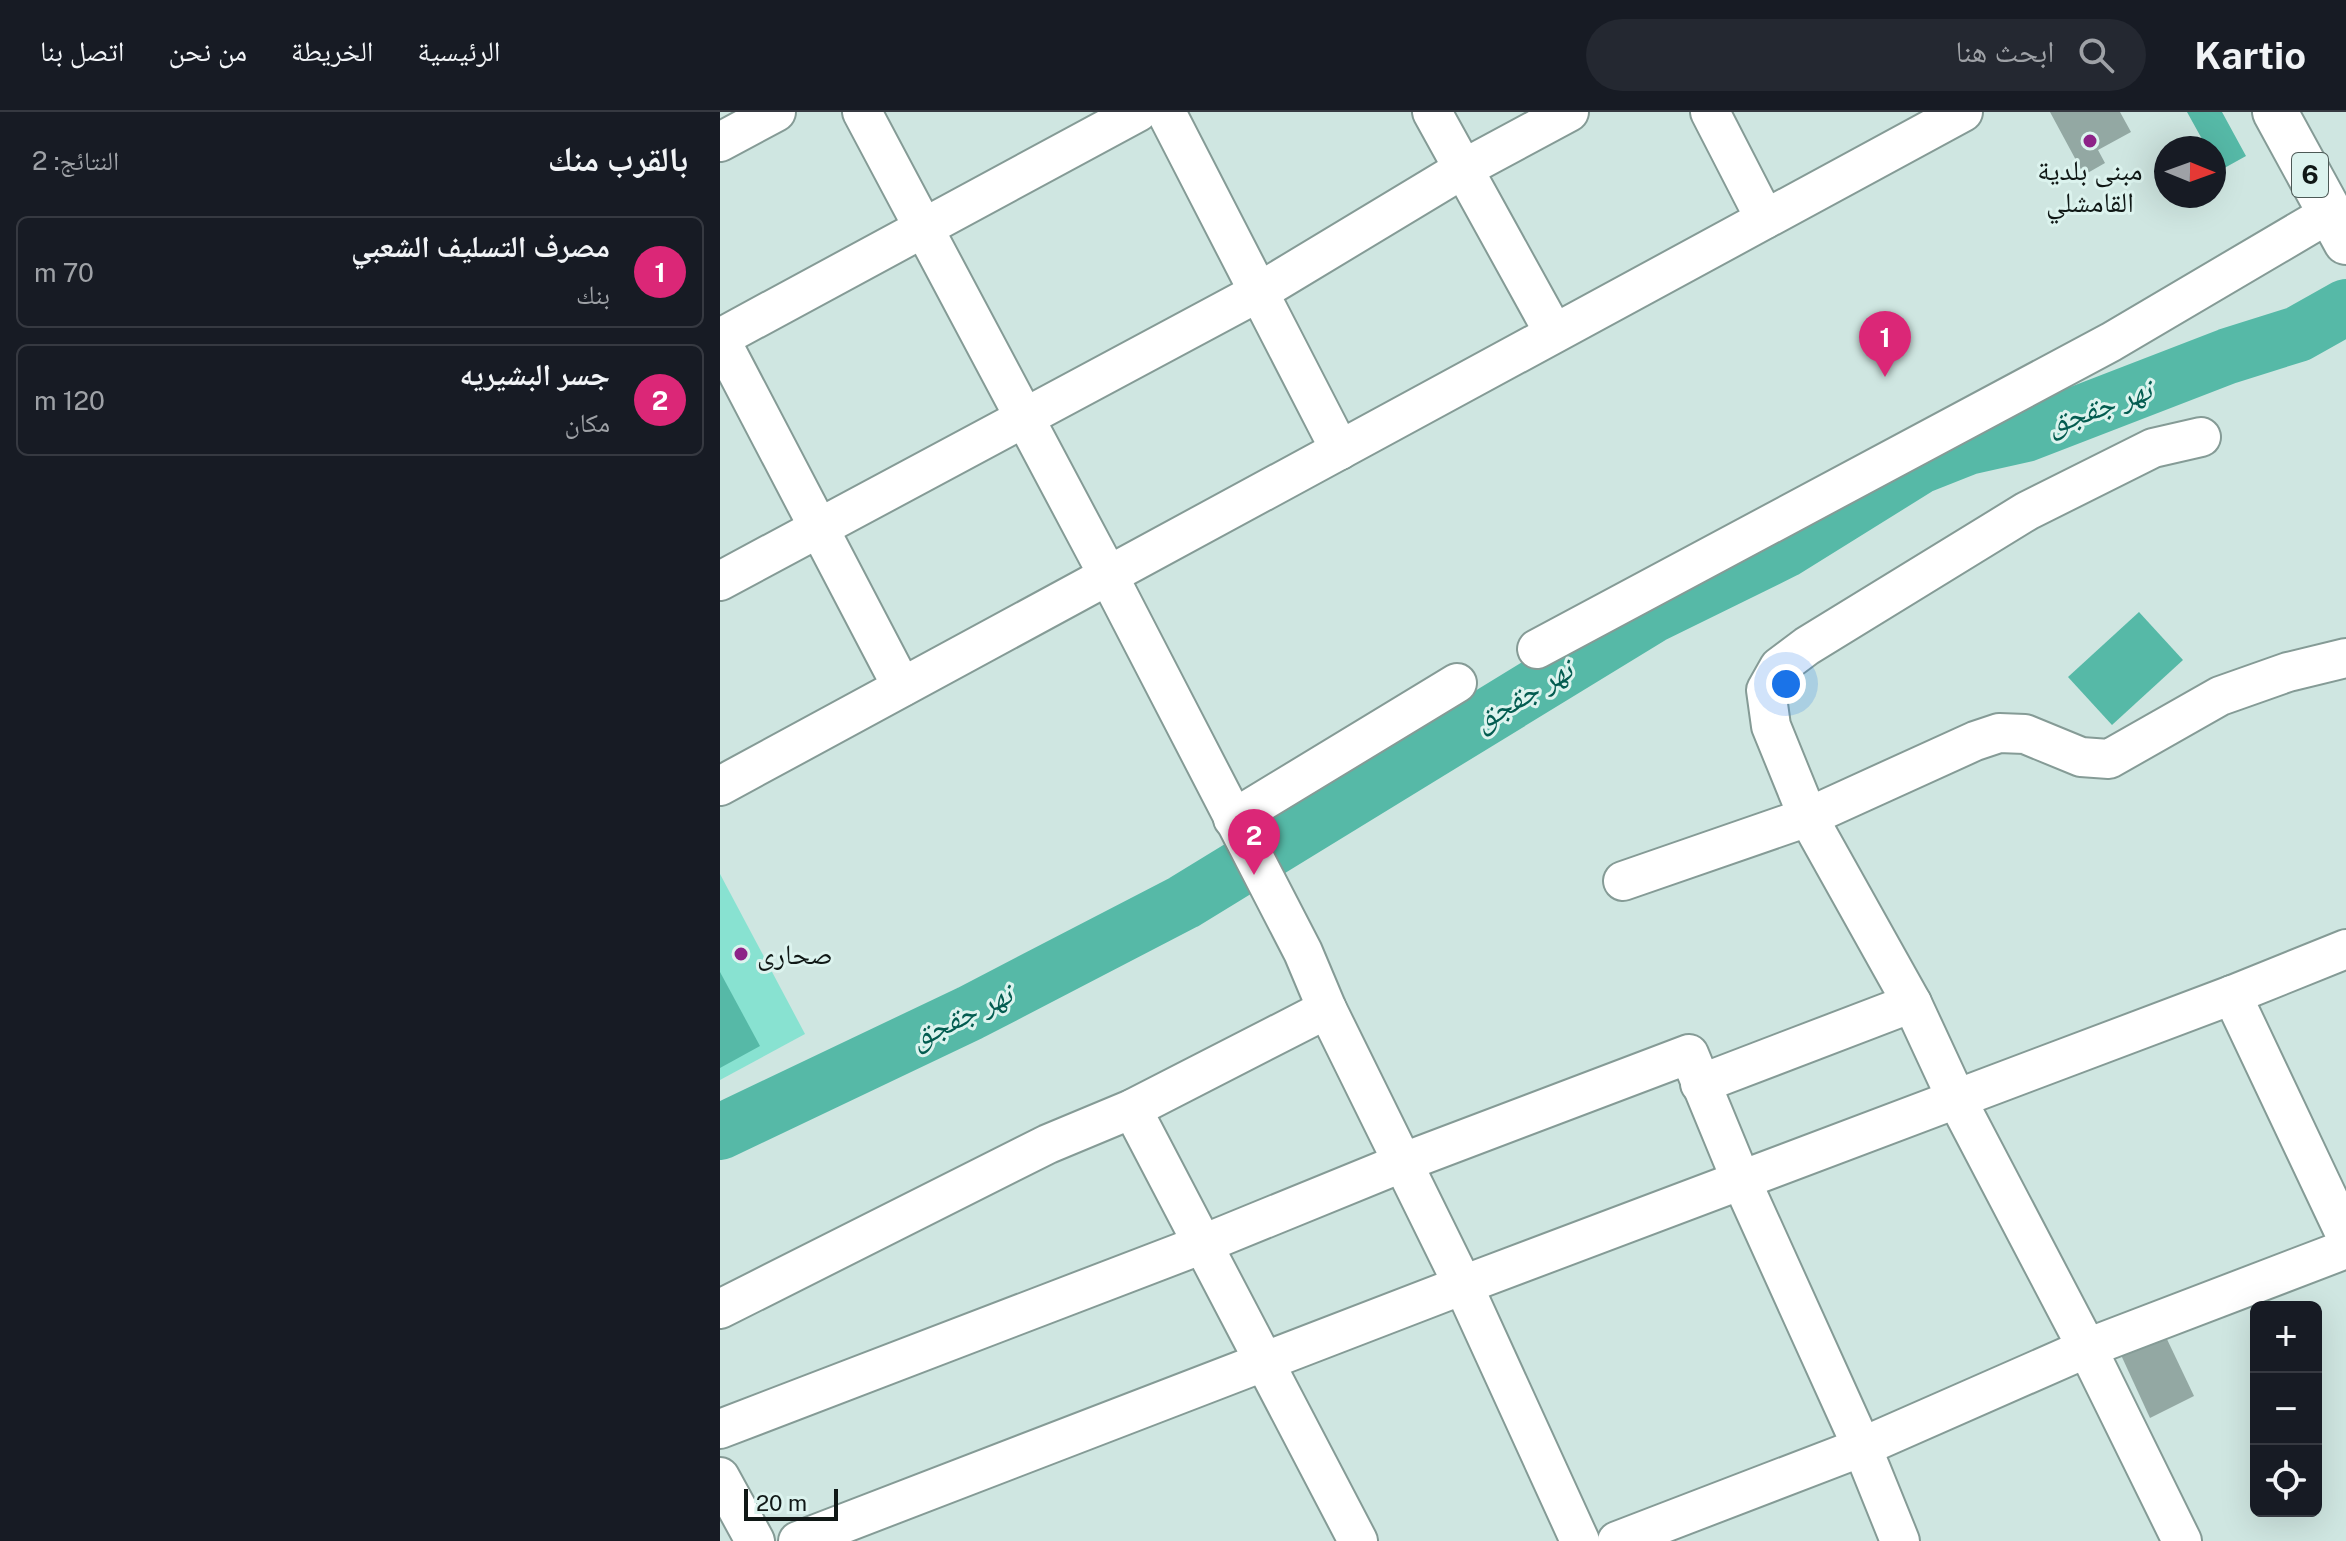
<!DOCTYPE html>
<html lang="ar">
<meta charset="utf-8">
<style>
:root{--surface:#171b24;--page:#242831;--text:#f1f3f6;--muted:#9ea1a6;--line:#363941;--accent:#db2777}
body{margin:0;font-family:"Public Sans","Noto Naskh Arabic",sans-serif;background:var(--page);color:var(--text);direction:rtl}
.controls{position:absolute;right:24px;bottom:24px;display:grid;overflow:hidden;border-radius:12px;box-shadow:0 8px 32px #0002}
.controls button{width:72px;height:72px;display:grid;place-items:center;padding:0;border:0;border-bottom:2px solid var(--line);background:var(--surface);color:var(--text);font:40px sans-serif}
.compass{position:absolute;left:1434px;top:24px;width:72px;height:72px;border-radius:50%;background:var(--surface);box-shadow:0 8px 32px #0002;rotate:91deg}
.scale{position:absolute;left:24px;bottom:20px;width:94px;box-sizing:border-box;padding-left:8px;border:4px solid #101816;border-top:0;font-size:22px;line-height:28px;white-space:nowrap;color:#101816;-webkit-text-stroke:6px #dcf3ee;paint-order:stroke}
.you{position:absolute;left:1066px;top:572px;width:28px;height:28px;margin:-20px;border:6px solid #fff;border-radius:50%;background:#1a73e8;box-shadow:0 0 0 12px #1a73e833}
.badge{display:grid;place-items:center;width:52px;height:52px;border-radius:50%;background:var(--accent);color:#fff;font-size:26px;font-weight:700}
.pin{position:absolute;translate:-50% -66px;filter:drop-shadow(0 2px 4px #0008)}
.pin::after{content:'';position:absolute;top:42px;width:28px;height:24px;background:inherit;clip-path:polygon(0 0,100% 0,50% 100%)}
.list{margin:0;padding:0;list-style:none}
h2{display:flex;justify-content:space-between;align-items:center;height:104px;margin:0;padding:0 32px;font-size:34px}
h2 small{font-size:26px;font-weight:400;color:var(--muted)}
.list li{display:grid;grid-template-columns:52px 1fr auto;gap:24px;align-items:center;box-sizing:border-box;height:112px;margin:0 16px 16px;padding:0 16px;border:2px solid var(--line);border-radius:12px}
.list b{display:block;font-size:30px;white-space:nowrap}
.list p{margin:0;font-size:26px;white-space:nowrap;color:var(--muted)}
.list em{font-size:26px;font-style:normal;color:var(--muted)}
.icon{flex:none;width:44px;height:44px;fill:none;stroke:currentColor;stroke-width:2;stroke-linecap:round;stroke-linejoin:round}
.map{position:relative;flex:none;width:1626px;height:1429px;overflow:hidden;direction:ltr}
header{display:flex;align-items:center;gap:48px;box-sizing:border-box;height:112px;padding:0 40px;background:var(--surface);border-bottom:2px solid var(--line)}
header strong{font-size:38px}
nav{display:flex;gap:44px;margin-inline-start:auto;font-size:28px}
.search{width:560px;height:72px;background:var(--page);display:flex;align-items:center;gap:20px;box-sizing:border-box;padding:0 28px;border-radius:44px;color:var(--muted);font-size:30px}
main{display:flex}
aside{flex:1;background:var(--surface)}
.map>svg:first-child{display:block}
.green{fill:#88e2d1}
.water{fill:#56b9a7}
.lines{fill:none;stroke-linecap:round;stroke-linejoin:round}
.river{stroke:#56b9a7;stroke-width:56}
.building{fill:#93a8a3}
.minor-casing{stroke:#859b96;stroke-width:42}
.highway-casing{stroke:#859b96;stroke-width:48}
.minor{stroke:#fff;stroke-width:38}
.highway{stroke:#fff;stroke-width:44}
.poi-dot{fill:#8d2388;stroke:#dcf3ee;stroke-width:3}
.labels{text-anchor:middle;stroke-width:6;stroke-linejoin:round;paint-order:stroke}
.shield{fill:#dcf3ee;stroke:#4d5a57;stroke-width:2}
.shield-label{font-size:26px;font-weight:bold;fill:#101816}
.poi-label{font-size:28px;fill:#101816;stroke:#dcf3ee}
.water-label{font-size:30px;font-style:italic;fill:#035c50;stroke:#dcf3ee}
</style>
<header>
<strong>Kartio</strong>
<div class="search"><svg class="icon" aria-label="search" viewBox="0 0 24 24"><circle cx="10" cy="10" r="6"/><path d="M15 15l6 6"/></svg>ابحث هنا</div>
<nav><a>الرئيسية</a><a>الخريطة</a><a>من نحن</a><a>اتصل بنا</a></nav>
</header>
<main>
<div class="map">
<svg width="1626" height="1429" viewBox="0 0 1626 1429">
<rect width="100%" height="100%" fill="#cfe6e1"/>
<polygon class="green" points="0,762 85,922 0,968"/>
<g class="water">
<polygon points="1467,0 1502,0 1526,44 1499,59 1494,49 1494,36 1487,36"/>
<polygon points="1419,500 1463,548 1392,613 1348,565"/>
<polygon points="0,860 40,934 0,956"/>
</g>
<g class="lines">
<polyline class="river" points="0,1020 250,901 464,790 931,504 1065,438 1200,354 1248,335 1306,322 1508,244 1578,222 1626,195"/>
</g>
<g class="building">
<polygon points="1330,0 1400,0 1411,20 1378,38 1385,51 1364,63"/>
<polygon points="1445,1223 1474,1284 1430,1306 1401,1243"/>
</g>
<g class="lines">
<g class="minor-casing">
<g id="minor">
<polyline points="142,0 388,463 583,840 607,897 743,1173 860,1429"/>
<polyline points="446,0 620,338"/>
<polyline points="712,0 834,221"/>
<polyline points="990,0 1045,107"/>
<polyline points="0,30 56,0"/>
<polyline points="0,226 418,0"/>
<polyline points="0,227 182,575"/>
<polyline points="0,469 539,180 743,57 849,0"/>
<polyline points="817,537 1391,230 1610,101"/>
<polyline points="0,674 1243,0"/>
<polyline points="513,707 737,571"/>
<polyline points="903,769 1088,705 1255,629 1279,621 1305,622 1361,645 1389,647 1500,584 1568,560 1626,546"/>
<polyline points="1512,883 1626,1124"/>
<polyline points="980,972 1192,891"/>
<polyline points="412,997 638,1429"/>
<polyline points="0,1197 328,1032 412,997 607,897"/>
<polyline points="0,1317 483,1132 684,1050 969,942 1021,1068 1142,1335 1180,1429"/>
<polyline points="0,1365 35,1429"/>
<polyline points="78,1429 743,1173 1512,883 1626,837"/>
<polyline points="897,1429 1142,1335 1367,1236 1626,1137"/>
<polyline points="1462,1429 1367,1236 1237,988 1192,891 1088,705 1051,614 1046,578 1059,555 1087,534 1307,399 1433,336 1481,325"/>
</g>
</g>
<g class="highway-casing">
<polyline id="highway" points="1555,0 1626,130"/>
</g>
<use href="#minor" class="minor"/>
<use href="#highway" class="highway"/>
</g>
<g class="poi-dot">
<circle cx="1370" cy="29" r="8"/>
<circle cx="21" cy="842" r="8"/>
</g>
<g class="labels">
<rect class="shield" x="1572" y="41" width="36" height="44" rx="6"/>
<g class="shield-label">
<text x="1590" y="72">6</text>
</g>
<g class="poi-label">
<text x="1370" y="68">مبنى بلدية<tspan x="1370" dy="32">القامشلي</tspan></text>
<text x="37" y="852" text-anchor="start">صحارى</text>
</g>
<g class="water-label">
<text transform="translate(1379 295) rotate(-20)" y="10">نهر جقجق</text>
<text transform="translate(803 583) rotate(-31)" y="10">نهر جقجق</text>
<text transform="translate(241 904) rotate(-26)" y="10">نهر جقجق</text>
</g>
</g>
</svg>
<div class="controls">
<button>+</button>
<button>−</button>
<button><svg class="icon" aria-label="locate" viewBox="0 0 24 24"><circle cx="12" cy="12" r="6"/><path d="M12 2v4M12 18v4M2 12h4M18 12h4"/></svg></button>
</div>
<svg class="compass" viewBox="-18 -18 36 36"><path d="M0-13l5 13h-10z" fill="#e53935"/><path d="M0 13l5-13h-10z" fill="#9ea1a6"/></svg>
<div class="scale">20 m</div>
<div class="you"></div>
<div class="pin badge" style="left:1165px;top:265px">1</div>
<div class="pin badge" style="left:534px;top:763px">2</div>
</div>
<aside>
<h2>بالقرب منك<small>النتائج: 2</small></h2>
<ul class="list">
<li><span class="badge">1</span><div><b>مصرف التسليف الشعبي</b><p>بنك</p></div><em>70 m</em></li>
<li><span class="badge">2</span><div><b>جسر البشيريه</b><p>مكان</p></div><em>120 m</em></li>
</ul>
</aside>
</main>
